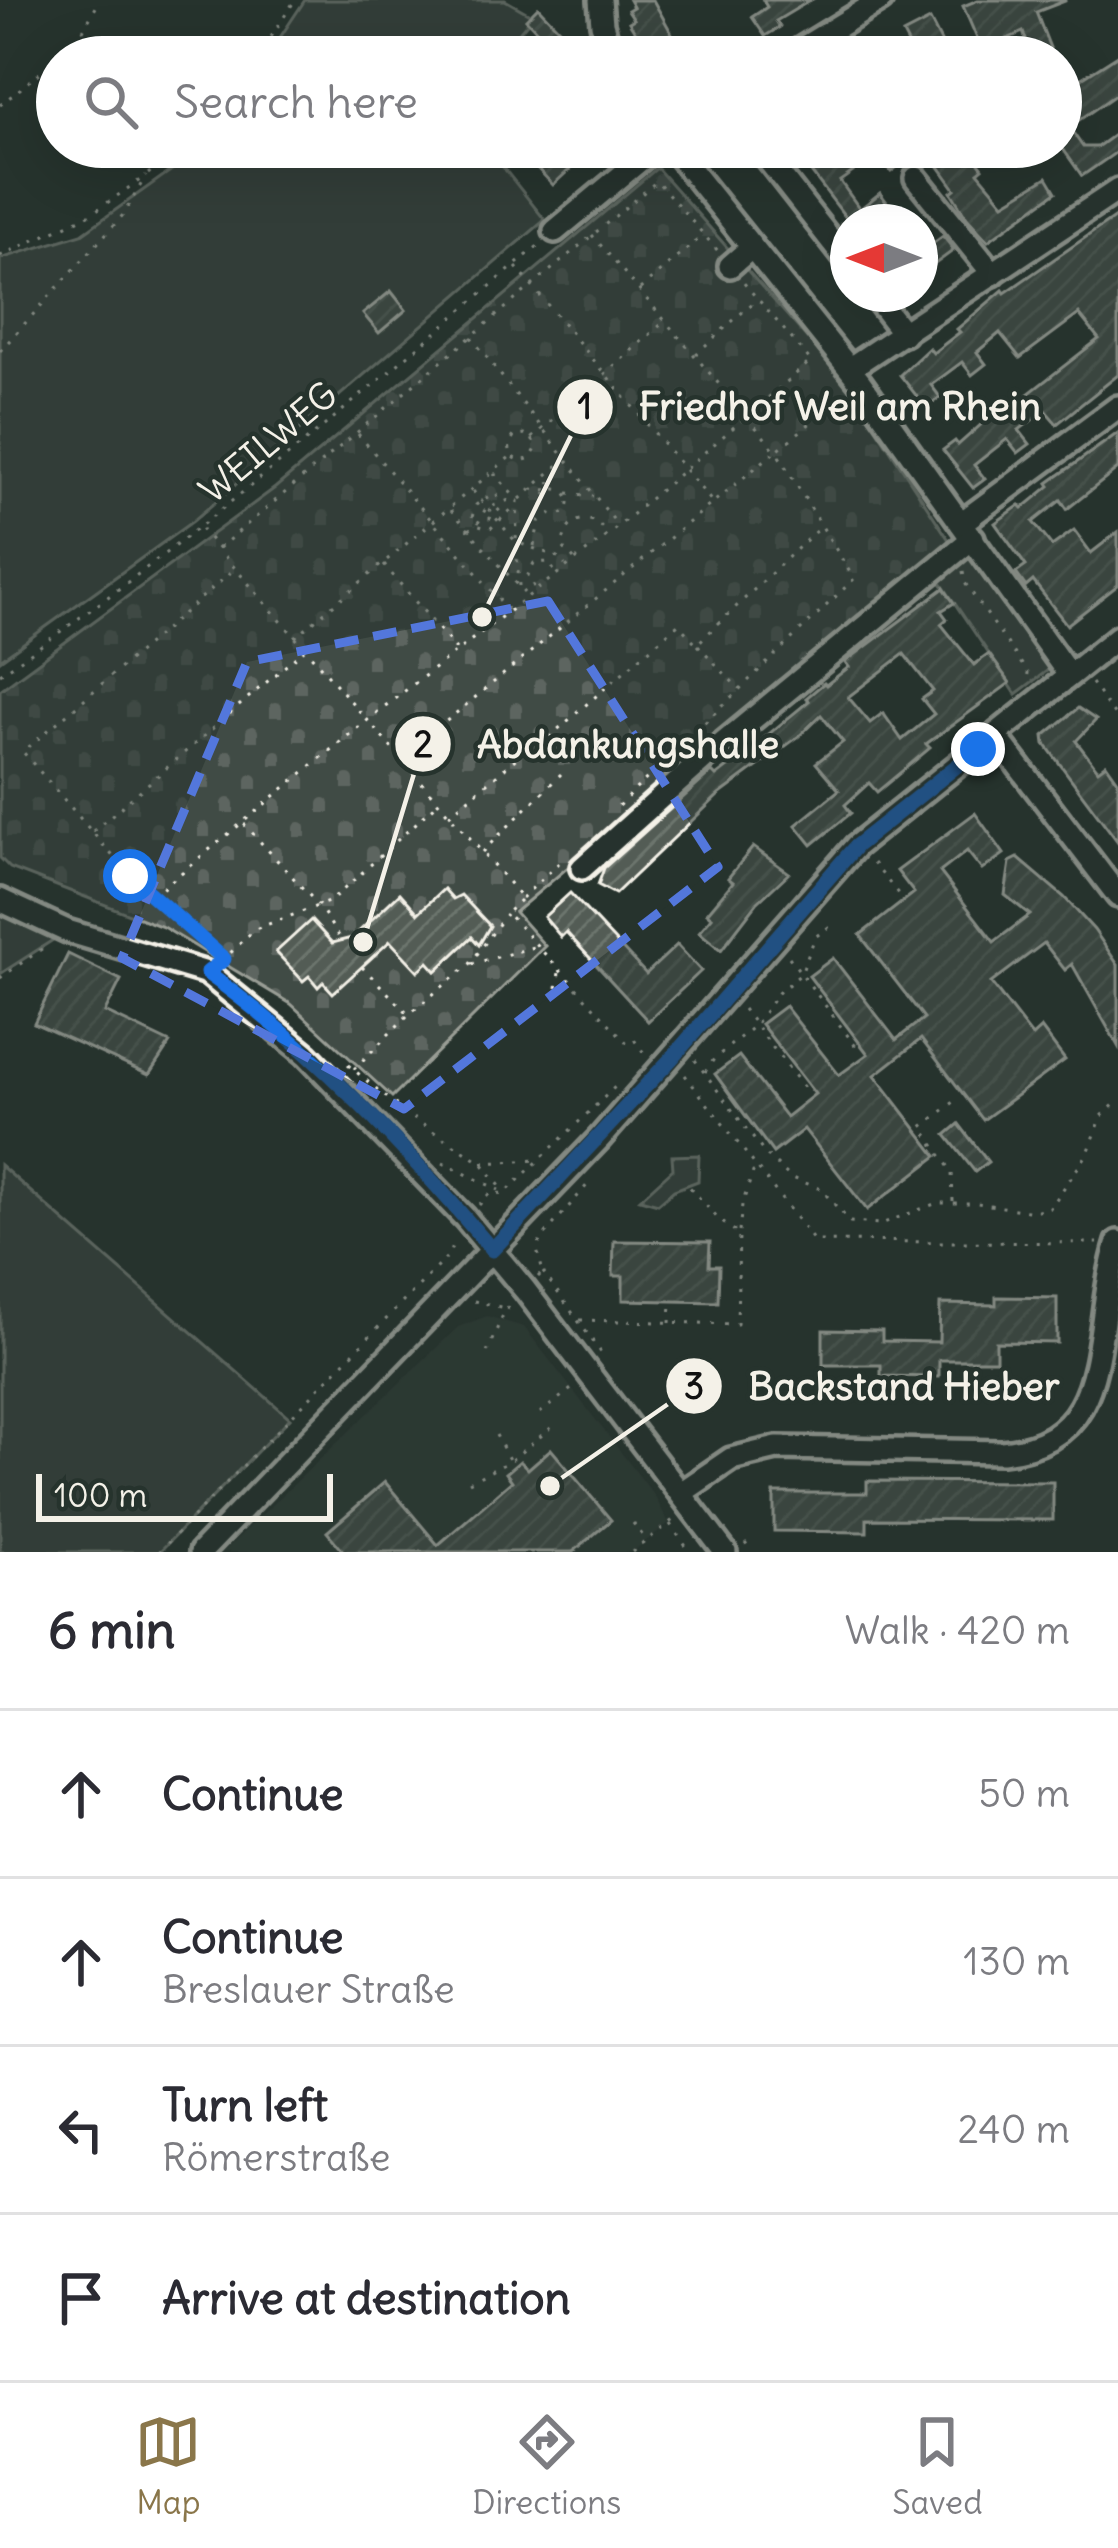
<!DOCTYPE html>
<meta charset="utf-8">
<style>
:root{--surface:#fff;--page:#f2f2f3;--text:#2b2b33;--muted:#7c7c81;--line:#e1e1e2;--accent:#8a764a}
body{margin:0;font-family:Delius,sans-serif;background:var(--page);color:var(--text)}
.compass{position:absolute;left:830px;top:204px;width:108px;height:108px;border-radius:50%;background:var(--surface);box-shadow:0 12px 48px #0002;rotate:270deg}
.scale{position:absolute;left:36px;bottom:30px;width:297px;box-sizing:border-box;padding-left:12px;border:6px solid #f4f1e8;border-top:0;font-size:33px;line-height:42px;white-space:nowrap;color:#f4f1e8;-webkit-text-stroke:9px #26332d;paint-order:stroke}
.stop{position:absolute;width:36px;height:36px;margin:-27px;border:9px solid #1a73e8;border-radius:50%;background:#fff}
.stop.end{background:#1a73e8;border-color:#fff;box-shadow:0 3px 12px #0008}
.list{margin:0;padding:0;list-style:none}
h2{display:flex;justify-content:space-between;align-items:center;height:156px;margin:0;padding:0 48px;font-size:51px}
h2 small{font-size:39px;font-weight:400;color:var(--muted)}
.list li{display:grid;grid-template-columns:78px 1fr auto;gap:36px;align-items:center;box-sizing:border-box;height:168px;padding:0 48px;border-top:3px solid var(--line)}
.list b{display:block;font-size:45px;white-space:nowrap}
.list p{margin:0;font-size:39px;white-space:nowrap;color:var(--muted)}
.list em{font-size:39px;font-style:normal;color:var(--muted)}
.icon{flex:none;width:66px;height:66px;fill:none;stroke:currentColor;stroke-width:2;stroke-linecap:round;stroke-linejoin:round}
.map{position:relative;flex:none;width:1118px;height:1552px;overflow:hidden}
.search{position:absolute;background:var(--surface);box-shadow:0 12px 48px #0002;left:36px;right:36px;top:36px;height:132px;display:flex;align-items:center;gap:30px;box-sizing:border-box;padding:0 42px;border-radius:66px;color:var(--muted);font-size:45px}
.sheet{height:828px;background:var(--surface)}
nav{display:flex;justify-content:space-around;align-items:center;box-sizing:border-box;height:168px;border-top:3px solid var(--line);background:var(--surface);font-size:33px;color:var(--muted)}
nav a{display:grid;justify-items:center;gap:6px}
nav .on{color:var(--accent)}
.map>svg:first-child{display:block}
.built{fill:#333f39}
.green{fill:#414b45;stroke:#9a9e96;stroke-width:3}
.cemetery{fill:url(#cemetery-stones);stroke:#9a9e96;stroke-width:3}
.building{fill:url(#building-hatch);stroke:#f4f1e8;stroke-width:3;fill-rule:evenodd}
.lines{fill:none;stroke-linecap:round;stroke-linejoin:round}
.minor-casing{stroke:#f4f1e8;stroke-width:30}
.path{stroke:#f4f1e8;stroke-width:3;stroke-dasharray:3 9;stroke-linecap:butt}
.minor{stroke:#26332d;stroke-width:21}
.route{stroke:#1a73e8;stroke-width:15}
.marked{fill:none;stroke:#5377dc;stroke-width:9;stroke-dasharray:24 15;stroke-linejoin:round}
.labels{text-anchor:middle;stroke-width:9;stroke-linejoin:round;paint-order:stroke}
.street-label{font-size:36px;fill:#f4f1e8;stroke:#26332d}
.leader{fill:none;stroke:#f4f1e8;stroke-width:4.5}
.callout-dot{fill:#f4f1e8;stroke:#26332d;stroke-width:4.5}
.mark-label{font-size:36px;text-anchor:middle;font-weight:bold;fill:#111}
.callout-label{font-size:39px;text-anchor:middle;font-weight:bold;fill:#f4f1e8;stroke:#26332d;stroke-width:9;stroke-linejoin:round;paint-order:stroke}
</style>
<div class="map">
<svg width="1118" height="1552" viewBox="0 0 1118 1552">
<defs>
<pattern id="cemetery-stones" width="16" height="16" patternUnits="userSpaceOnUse" patternTransform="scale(3)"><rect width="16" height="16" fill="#414b45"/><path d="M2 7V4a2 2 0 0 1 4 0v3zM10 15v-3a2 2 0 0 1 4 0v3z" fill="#5d6560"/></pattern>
<pattern id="building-hatch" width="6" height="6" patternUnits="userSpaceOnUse" patternTransform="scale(3)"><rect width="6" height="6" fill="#525c55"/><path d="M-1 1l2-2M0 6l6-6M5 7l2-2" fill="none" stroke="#6c746d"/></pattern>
</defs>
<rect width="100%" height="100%" fill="#26332d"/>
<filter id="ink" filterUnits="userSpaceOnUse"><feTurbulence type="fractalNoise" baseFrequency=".00833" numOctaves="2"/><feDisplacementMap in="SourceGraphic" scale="24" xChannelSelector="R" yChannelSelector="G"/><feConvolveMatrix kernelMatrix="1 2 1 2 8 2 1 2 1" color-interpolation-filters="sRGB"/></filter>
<g filter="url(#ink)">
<polygon class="built" points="487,1316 524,1327 654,1495 669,1523 632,1552 223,1552 458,1327"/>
<g class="green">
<polygon points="305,0 505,0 533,16 498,57 267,57"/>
<polygon points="204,147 487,147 545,220 193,521 0,660 0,259 82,234"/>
<polygon points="973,538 1059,662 1016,694 933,571"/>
<polygon points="0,900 67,931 0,974"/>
<polygon points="699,1155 698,1181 674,1190 658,1204 640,1199 673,1169 672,1156"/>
<polygon points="0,1165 290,1418 159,1552 0,1552"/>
</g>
<polygon class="cemetery" points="657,168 845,381 951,543 515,912 545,946 392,1097 291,1004 163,927 10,868 0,858 0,690 275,488"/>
<g class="building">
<polygon points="629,0 653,0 685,57 651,57 629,22 634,19 628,10 633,7"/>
<polygon points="763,0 811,0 776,21 780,27 765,36 752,17 767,7"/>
<polygon points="978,0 1065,0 1065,1 1036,12 1050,48 1032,55 1023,32 982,50 963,6"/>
<polygon points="538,7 575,46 563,57 514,57 539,33 526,19"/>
<polygon points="930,20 949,57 915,57 903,34"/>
<polygon points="1118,55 1118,93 1069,127 1083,147 1097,147 1118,132 1118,151 1082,176 1061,146 1061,91"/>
<polygon points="517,147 594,147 553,185"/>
<polygon points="792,147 835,147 853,172 840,181 860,209 880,193 902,222 843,222 847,219"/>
<polygon points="895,147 922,147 891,172 880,158"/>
<polygon points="925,147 967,147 983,168 978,172 1004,203 1047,177 1056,192 988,241 967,218 951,192 955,189"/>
<polygon points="1118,215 1118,375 1057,424 1045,410 1019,430 1030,444 1018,453 1007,439 974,465 985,479 973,488 943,450 955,441 958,445 1001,407 1005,412 1099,339 1079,314 1020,358 1000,333 977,352 986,364 972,375 962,362 931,385 940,397 926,408 900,375 929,348 933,353 960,332 957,329 1003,290 1005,293"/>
<polygon points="943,236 954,250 920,275 920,253"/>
<polygon points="391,291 406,310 379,333 363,314"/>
<polygon points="1118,433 1118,469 1067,509 1061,500 1033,522 1052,546 1074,530 1091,553 1118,532 1118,585 1067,625 1033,581 1026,587 1016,573 1026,566 995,523 1020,505 1023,508 1050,486 1048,483"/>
<path d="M 944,588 L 954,603 L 941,611 L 947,619 L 941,624 L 974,665 L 989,654 L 1010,683 L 926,744 L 930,748 L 877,792 L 869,783 L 845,805 L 851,813 L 812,845 L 796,825 L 839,790 L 816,763 L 843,742 L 821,715 L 799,736 L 719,795 L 615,894 L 598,885 L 604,868 L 712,772 L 716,776 L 741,757 L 809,701 L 806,698 L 824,683 L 826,685 L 849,667 L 845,662 ZM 904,654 L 933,691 L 922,699 L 934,714 L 902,740 L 883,713 L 870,723 L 848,697 Z"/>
<polygon points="1078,708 1096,720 1076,741 1098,770 1106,764 1118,781 1118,842 1045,744 1044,736"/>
<polygon points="975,813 1004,854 982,870 967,851 940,872 994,942 1030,915 1005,895 1010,862 1018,858 1064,897 1094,930 1118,965 1118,1046 1072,964 1065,970 1044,943 991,983 1032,1036 1041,1028 1065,1060 983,1120 921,1039 875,1075 937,1156 867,1210 804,1129 773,1153 715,1074 739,1056 786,1117 815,1094 761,1024 785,1006 839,1075 868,1054 809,976 833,958 896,1040 924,1018 860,935 914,893 897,871"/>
<polygon points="753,847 789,873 757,903 721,950 699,932 712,917 707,913 733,882 728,878"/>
<polygon points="444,889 453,899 461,895 490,926 479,945 472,937 436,971 428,962 418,971 390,941 333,993 323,982 318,987 309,976 303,981 276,952 311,920 332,943 352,938 400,893 418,913"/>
<polygon points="570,893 646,974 677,945 701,971 648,1021 566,932 561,937 544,917"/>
<polygon points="68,954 121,980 105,1012 170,1043 149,1075 34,1023"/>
<polygon points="959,1124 988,1162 975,1172 946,1135"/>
<polygon points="614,1241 710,1242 709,1266 719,1266 718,1302 623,1300 623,1276 613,1276"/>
<polygon points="996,1297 1057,1298 1057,1343 996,1342 996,1360 939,1360 939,1377 881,1376 881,1365 823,1365 823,1330 882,1331 882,1341 939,1342 940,1304 996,1305"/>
<polygon points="551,1449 611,1520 573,1552 344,1552 327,1532 385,1482 438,1545 512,1481 506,1473 520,1461 528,1469"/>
<polygon points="867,1481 1053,1482 1053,1520 867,1519 867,1532 774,1531 774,1493 867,1493"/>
</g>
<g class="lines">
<g class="minor-casing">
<g id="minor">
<polyline points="600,0 602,24 612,57"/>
<polyline points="788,57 881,0"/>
<polyline points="672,147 860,382 1069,675"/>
<polyline points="758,147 848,262"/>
<polyline points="916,178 993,274"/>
<polyline points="555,231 656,147"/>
<polyline points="730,266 752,247"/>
<polyline points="873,294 904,334"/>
<polyline points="850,368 1118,190"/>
<polyline points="961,523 1118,407"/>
<polyline points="995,735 1118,896"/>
<polyline points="582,868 705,758 973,538"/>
<polyline points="0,900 67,931 207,973 306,1054 465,1218 525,1290 725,1552"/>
<path d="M 681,1493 L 731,1459 L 777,1448 L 1002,1452 C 1118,1441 1090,1332 1118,1242"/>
<polyline points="201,1552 599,1139 856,846 1118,637"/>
</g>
</g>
<g class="path">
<polyline points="59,57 76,43 100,0"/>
<polyline points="258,57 295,0"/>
<polyline points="0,105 57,59"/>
<polyline points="148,174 181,147"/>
<polyline points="592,235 776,451 845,395"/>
<polyline points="0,256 91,214 140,180"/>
<polyline points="516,267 713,503"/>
<polyline points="640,289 701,237"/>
<polyline points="471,337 616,523"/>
<polyline points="0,351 123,215 146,176"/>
<polyline points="696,354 755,301"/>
<polyline points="358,434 507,609"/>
<polyline points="532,438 664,322"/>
<polyline points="494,473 518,501 516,542 558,557 565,565"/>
<polyline points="532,489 550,490 549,475"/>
<circle cx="556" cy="502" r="13"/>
<polyline points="473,491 516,542 519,586"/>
<polyline points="568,493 593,496"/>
<polyline points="520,499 562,462"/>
<polyline points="451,510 524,593"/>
<polyline points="478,523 486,508 499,504 500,509 489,519 482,519"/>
<polyline points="201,529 522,898 507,913 629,1045 635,1041 644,1053"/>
<polyline points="469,530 476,525 490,529 511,510 506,498 492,494 476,505 472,517 476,525"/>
<polyline points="534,546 542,509"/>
<polyline points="219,548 657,181 718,251"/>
<path d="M 574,559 L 563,547 C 563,518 592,509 607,534"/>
<polyline points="384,565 456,649"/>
<polyline points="963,572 965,583 1028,673 1027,680"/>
<polyline points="534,587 528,575 534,563 548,562 556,573"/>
<polyline points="295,637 511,456 509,444 514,436 525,434 532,438 536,449 531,458 521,461 511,456"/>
<polyline points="698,645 739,689"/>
<path d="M 0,674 C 190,544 362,394 538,246"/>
<polyline points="1091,683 1118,720"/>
<polyline points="400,759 776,451 854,579 612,812"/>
<polyline points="449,815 526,750 530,754 678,624 697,644 820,527"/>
<polyline points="244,824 320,907 341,941"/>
<polyline points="93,831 304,650"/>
<polyline points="482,852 561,774"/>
<polyline points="873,863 904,901"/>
<polyline points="153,896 367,720 608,535 811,361 743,282"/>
<polyline points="522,898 562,860"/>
<polyline points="218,953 130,876 23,752 236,568"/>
<polyline points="789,957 860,1052"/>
<polyline points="222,961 255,929 331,901 438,803"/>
<polyline points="472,964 537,946"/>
<polyline points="362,967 407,1012"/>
<polyline points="0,978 46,946"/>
<polyline points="557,988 559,972"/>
<polyline points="743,1009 808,1093"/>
<polyline points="695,1060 765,1154 790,1177 821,1189 850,1222 881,1224 937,1203 977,1203 1034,1212 1050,1208 1088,1153 1102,1116 1117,1102"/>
<polyline points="348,1065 408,1115 482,1163 503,1190"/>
<polyline points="354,1069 409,1014 470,964 506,914"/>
<polyline points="705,1072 714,1059 755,1025 778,993 801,974 815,937 833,924"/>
<polyline points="685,1075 814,1241 1098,1243"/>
<polyline points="443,1163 499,1190"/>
<polyline points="482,1163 537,1160"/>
<polyline points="953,1201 952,1172 922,1127 954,1102"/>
<polyline points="479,1205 489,1194 505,1193 619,1083"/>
<polyline points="739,1232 742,1205 753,1172 758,1169"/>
<polyline points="543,1272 605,1358"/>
<polyline points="538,1277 543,1272 537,1250 541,1239 589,1183"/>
<polyline points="474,1301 505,1308"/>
<polyline points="580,1320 737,1324 739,1234 719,1220 687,1184"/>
<polyline points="670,1323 671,1301"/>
<polyline points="487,1352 506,1308 513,1310"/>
<polyline points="540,1413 574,1387"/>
<polyline points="496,1435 513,1467"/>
<polyline points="469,1482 510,1461 552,1427"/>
<polyline points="633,1523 647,1541"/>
<polyline points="670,1524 690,1552"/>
<polyline points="745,1543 752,1552"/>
<polyline points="159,1552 439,1265 449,1255 454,1240"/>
<polyline points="632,1552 673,1520"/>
</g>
<use href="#minor" class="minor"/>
</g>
</g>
<g class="lines" filter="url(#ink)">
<path class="route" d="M 130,876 L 224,959 L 207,973 C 314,1049 408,1150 492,1250 L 672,1058 L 856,846 L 978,749"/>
</g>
<path d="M0 0H1118V1552H0ZM 548,601 L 718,867 L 404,1109 L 122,958 L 247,662 Z" fill="#26332d" fill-opacity=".55" fill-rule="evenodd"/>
<path class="marked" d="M 548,601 L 718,867 L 404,1109 L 122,958 L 247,662 Z"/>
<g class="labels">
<g class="street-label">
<text transform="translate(268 442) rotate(-40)" y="13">WEILWEG</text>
</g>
</g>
<path class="leader" d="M482 617L585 407M363 942L423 744M550 1486L694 1386"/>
<g class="callout-dot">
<circle cx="482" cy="617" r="12"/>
<circle cx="363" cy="942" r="12"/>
<circle cx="550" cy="1486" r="12"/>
<circle cx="585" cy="407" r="30"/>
<circle cx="423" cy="744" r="30"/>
<circle cx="694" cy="1386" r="30"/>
</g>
<g class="mark-label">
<text x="585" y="419">1</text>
<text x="423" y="757">2</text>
<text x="694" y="1399">3</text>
</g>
<g class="callout-label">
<text x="840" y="420">Friedhof Weil am Rhein</text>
<text x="628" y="758">Abdankungshalle</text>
<text x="904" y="1400">Backstand Hieber</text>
</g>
</svg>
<svg class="compass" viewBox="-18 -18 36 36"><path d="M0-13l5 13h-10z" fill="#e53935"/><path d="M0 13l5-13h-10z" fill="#7c7c81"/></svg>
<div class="scale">100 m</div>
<div class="stop" style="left:130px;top:876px"></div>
<div class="stop end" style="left:978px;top:749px"></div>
<div class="search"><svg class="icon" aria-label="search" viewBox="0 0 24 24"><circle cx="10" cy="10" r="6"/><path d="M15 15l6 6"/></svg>Search here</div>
</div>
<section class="sheet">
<h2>6 min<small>Walk · 420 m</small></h2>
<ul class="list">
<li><svg class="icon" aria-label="ahead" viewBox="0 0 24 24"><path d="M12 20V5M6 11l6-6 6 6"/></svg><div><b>Continue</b></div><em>50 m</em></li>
<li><svg class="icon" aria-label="ahead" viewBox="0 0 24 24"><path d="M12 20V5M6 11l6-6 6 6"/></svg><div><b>Continue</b><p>Breslauer Straße</p></div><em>130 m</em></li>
<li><svg class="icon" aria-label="left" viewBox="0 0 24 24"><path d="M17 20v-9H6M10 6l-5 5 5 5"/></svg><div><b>Turn left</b><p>Römerstraße</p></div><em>240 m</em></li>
<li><svg class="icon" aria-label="arrive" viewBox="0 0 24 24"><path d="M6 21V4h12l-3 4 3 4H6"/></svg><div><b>Arrive at destination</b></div></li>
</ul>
</section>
<nav>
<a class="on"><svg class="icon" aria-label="map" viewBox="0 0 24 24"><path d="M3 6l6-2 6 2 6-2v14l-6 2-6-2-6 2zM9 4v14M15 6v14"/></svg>Map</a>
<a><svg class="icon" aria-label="directions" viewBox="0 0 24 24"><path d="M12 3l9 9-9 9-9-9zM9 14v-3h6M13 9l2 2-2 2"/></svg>Directions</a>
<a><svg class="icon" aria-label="saved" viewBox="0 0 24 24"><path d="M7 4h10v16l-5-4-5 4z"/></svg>Saved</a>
</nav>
